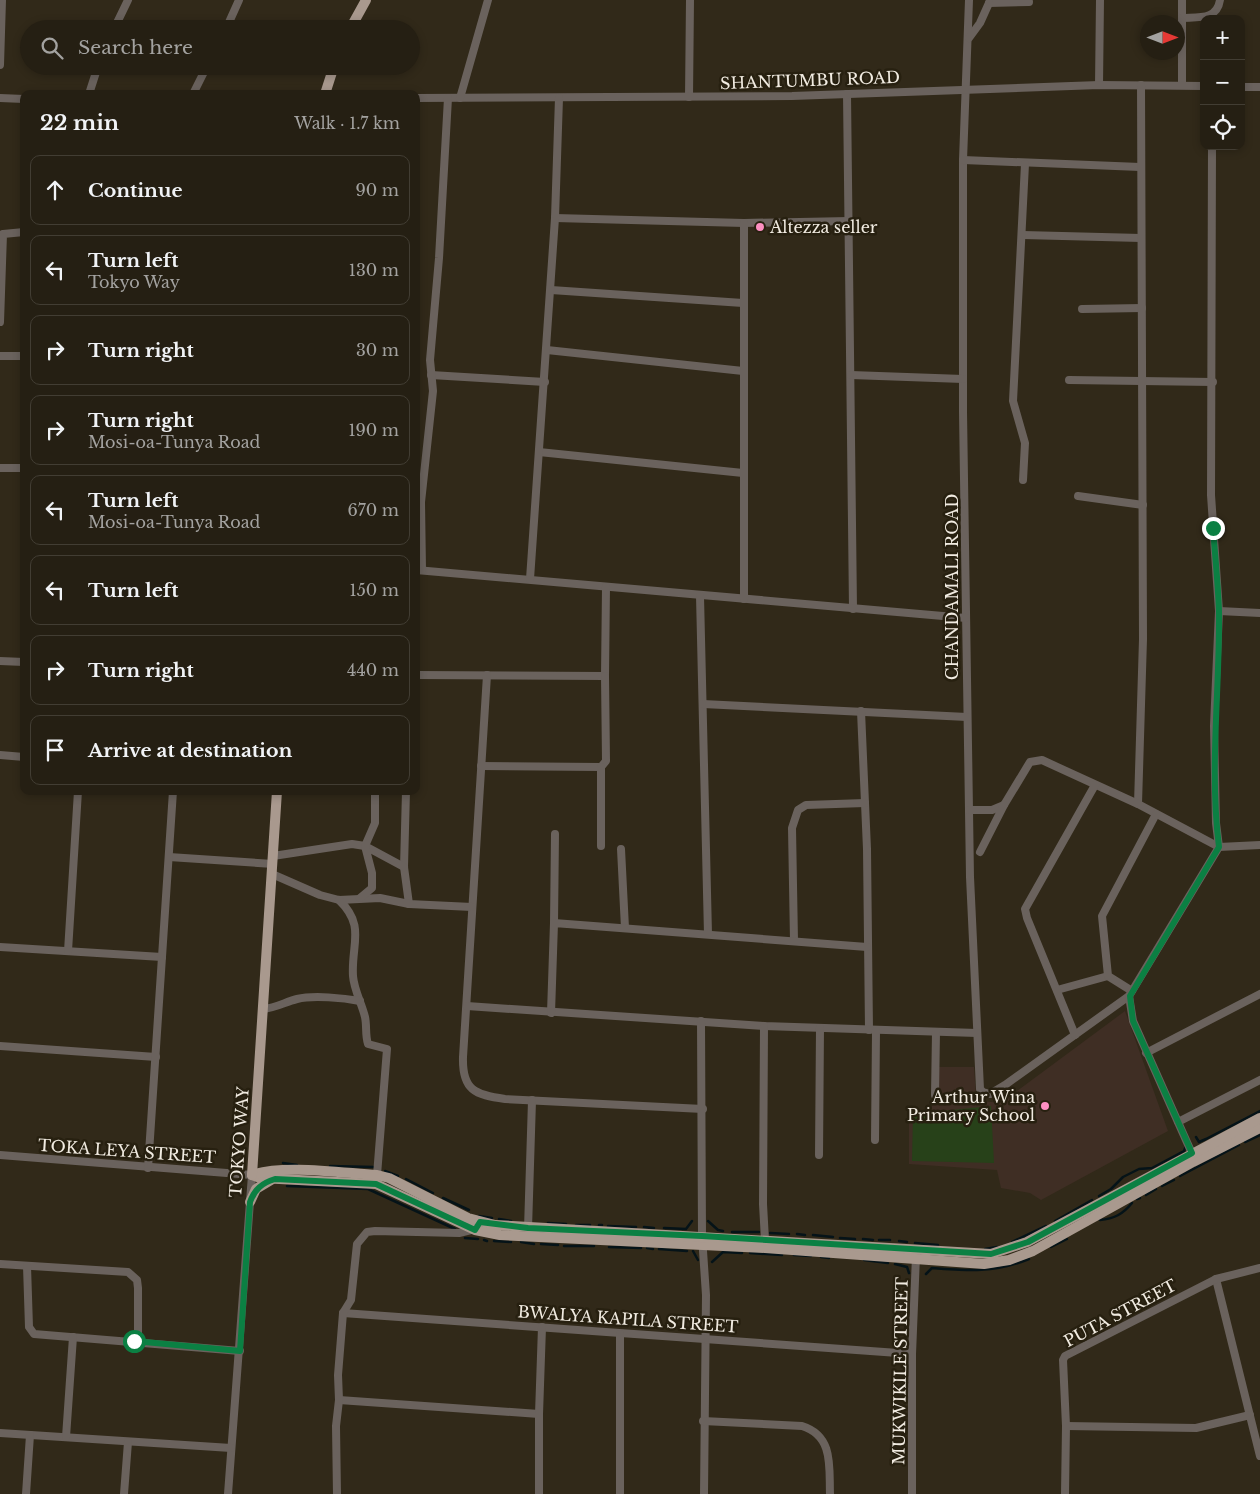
<!DOCTYPE html>
<meta charset="utf-8">
<style>
:root{--surface:#251f13;--page:#2d271c;--text:#f1f3f6;--muted:#a3a2a0;--line:#423d33}
body{margin:0;font-family:"Libre Baskerville",serif;background:var(--page);color:var(--text)}
.controls{position:absolute;right:15px;top:15px;display:grid;overflow:hidden;border-radius:10px;box-shadow:0 2px 8px #0003}
.controls button{width:45px;height:45px;display:grid;place-items:center;padding:0;border:0;border-bottom:1px solid var(--line);background:var(--surface);color:var(--text);font:25px sans-serif}
.compass{position:absolute;left:1140px;top:15px;width:45px;height:45px;border-radius:50%;background:var(--surface);box-shadow:0 2px 8px #0003;rotate:90deg}
.stop{position:absolute;width:15px;height:15px;margin:-11px;border:4px solid #0b8043;border-radius:50%;background:#fff}
.stop.end{background:#0b8043;border-color:#fff;box-shadow:0 1px 5px #0008}
.list{margin:0;padding:0;list-style:none}
h2{display:flex;justify-content:space-between;align-items:center;height:65px;margin:0;padding:0 20px;font-size:21px}
h2 small{font-size:16px;font-weight:400;color:var(--muted)}
.list li{display:grid;grid-template-columns:32px 1fr auto;gap:15px;align-items:center;box-sizing:border-box;height:70px;margin:0 10px 10px;padding:0 10px;border:1px solid var(--line);border-radius:10px}
.list b{display:block;font-size:19px;white-space:nowrap}
.list p{margin:0;font-size:16px;white-space:nowrap;color:var(--muted)}
.list em{font-size:16px;font-style:normal;color:var(--muted)}
.icon{flex:none;width:28px;height:28px;fill:none;stroke:currentColor;stroke-width:2;stroke-linecap:round;stroke-linejoin:round}
.map{position:relative;flex:none;width:1260px;height:1494px;overflow:hidden}
.search{position:absolute;background:var(--surface);box-shadow:0 2px 8px #0003;left:20px;top:20px;width:400px;height:55px;display:flex;align-items:center;gap:12px;box-sizing:border-box;padding:0 18px;border-radius:28px;color:var(--muted);font-size:19px}
.panel{position:absolute;background:var(--surface);box-shadow:0 2px 8px #0003;left:20px;top:90px;width:400px;height:705px;border-radius:10px}
.map>svg:first-child{display:block}
.education{fill:#3f2e24}
.park{fill:#274119}
.lines{fill:none;stroke-linecap:round;stroke-linejoin:round}
.stream{stroke:#051318;stroke-width:2.5}
.minor{stroke:#6a625d;stroke-width:8}
.major{stroke:#a9998e;stroke-width:10}
.route{stroke:#0b8043;stroke-width:6}
.poi-dot{fill:#fc8fc1;stroke:#272010;stroke-width:2}
.labels{text-anchor:middle;stroke-width:5;stroke-linejoin:round;paint-order:stroke}
.street-label{font-size:16px;fill:#f1ebe1;stroke:#272010}
.poi-label{font-size:16px;fill:#f1ebe1;stroke:#272010;text-anchor:start}
</style>
<div class="map">
<svg width="1260" height="1494" viewBox="0 0 1260 1494">
<rect width="100%" height="100%" fill="#312919"/>
<polygon class="education" points="1125,1011 1168,1131 1041,1200 1030,1193 1001,1188 997,1170 909,1164 909,1111 932,1110 932,1099 939,1098 939,1067 974,1067 976,1096 982,1101 1001,1103"/>
<polygon class="park" points="991,1106 994,1163 912,1161 913,1114"/>
<g class="lines">
<g class="stream">
<polyline points="1196,1137 1199,1142 1206,1139 1260,1111"/>
<polyline points="1245,1142 1260,1135"/>
<polyline points="283,1163 297,1165"/>
<polyline points="330,1166 373,1167"/>
<polyline points="385,1171 398,1176"/>
<polyline points="1180,1176 1239,1145"/>
<polyline points="406,1179 433,1193"/>
<polyline points="287,1186 368,1189 455,1229"/>
<polyline points="1162,1186 1174,1180"/>
<polyline points="1146,1195 1156,1189"/>
<polyline points="1099,1196 1111,1189 1123,1177 1139,1169 1152,1168 1184,1151 1186,1146"/>
<polyline points="443,1198 469,1210"/>
<polyline points="1137,1199 1140,1198"/>
<polyline points="479,1216 492,1218"/>
<polyline points="499,1219 511,1221"/>
<path d="M 1100,1220 C 1114,1219 1123,1214 1132,1203"/>
<polyline points="708,1221 718,1230 723,1231"/>
<polyline points="1055,1221 1092,1200"/>
<polyline points="548,1223 566,1224"/>
<polyline points="576,1225 590,1225"/>
<polyline points="599,1225 602,1225"/>
<polyline points="608,1226 636,1227"/>
<polyline points="644,1227 654,1228"/>
<polyline points="664,1228 686,1229 692,1221"/>
<polyline points="732,1232 759,1232"/>
<polyline points="770,1233 789,1234"/>
<polyline points="797,1234 805,1235"/>
<polyline points="813,1235 833,1237"/>
<polyline points="465,1238 478,1239"/>
<polyline points="840,1238 855,1239"/>
<polyline points="863,1239 873,1240"/>
<polyline points="484,1240 487,1241"/>
<polyline points="879,1240 890,1240"/>
<polyline points="494,1241 511,1242"/>
<polyline points="899,1241 907,1242"/>
<polyline points="521,1242 534,1244"/>
<polyline points="1012,1242 1046,1226"/>
<polyline points="915,1243 938,1245"/>
<polyline points="541,1244 558,1245"/>
<polyline points="564,1246 594,1246"/>
<polyline points="609,1247 641,1248"/>
<polyline points="1051,1247 1067,1239"/>
<polyline points="647,1248 653,1249"/>
<polyline points="659,1249 687,1251"/>
<polyline points="985,1249 997,1247"/>
<polyline points="693,1251 698,1260"/>
<polyline points="750,1253 782,1255"/>
<polyline points="794,1255 811,1256"/>
<polyline points="821,1257 829,1258"/>
<polyline points="864,1260 888,1263"/>
<polyline points="712,1262 723,1252 742,1253"/>
<polyline points="895,1264 907,1267 909,1273"/>
<path d="M 926,1274 L 932,1268 C 969,1271 994,1273 1029,1259"/>
</g>
<g class="minor">
<polyline points="969,0 963,160 963,412 970,877 980,1089 983,1092 990,1094 1005,1085 1129,996"/>
<polyline points="1182,0 1182,85"/>
<polyline points="989,3 1029,2"/>
<path d="M 1182,18 C 1199,17 1217,20 1220,0"/>
<polyline points="114,29 128,0"/>
<polyline points="226,29 239,0"/>
<polyline points="969,38 980,23 989,3"/>
<polyline points="0,65 2,0"/>
<polyline points="1099,85 1100,0"/>
<polyline points="1241,87 1260,87"/>
<polyline points="89,94 98,66"/>
<polyline points="193,94 207,66"/>
<polyline points="847,94 853,609"/>
<polyline points="689,97 690,0"/>
<polyline points="0,98 24,99"/>
<polyline points="416,98 792,96 1099,85 1204,86"/>
<polyline points="460,98 488,0"/>
<polyline points="1212,146 1211,495 1219,611 1214,726 1216,823 1219,847"/>
<polyline points="963,160 1140,167"/>
<polyline points="555,218 744,223 849,221"/>
<polyline points="1023,235 1141,238"/>
<polyline points="551,290 743,303"/>
<polyline points="1082,309 1142,308"/>
<polyline points="0,322 3,234 24,232"/>
<polyline points="547,350 743,371"/>
<polyline points="0,356 24,356"/>
<polyline points="431,375 545,382"/>
<polyline points="851,375 963,379"/>
<polyline points="1069,380 1213,382"/>
<polyline points="539,452 743,473"/>
<polyline points="0,468 24,468"/>
<polyline points="1023,480 1025,443 1013,401 1025,164"/>
<polyline points="1078,496 1143,505"/>
<polyline points="416,570 966,618"/>
<polyline points="422,570 421,502 433,391 430,360 439,258 448,98"/>
<polyline points="530,579 555,218 559,98"/>
<polyline points="700,596 708,934"/>
<polyline points="744,599 744,223"/>
<polyline points="1219,611 1260,613"/>
<polyline points="0,661 24,662"/>
<polyline points="416,675 605,676 606,587"/>
<path d="M 487,675 L 463,1057 C 462,1090 475,1095 505,1099 L 703,1109"/>
<polyline points="703,704 967,717"/>
<polyline points="861,711 867,849 869,1030"/>
<polyline points="0,755 24,757"/>
<polyline points="481,766 601,767 606,761 605,676"/>
<polyline points="406,791 404,867 409,904"/>
<polyline points="1138,804 1143,639 1141,85"/>
<polyline points="969,810 992,810 1004,805 1030,762 1042,760 1138,804 1219,847"/>
<polyline points="601,846 601,767"/>
<polyline points="621,849 625,928"/>
<polyline points="980,852 1004,805"/>
<polyline points="273,856 352,844 365,846 404,867"/>
<polyline points="169,857 273,864"/>
<polyline points="272,874 320,895 339,900 380,898 409,904 472,907"/>
<polyline points="360,898 372,888 372,873 365,846 375,823 375,791"/>
<path d="M 339,900 C 366,926 351,944 353,976 C 354,990 362,1004 365,1017 C 367,1026 365,1035 368,1044 L 387,1049 L 377,1175"/>
<polyline points="554,923 555,834"/>
<polyline points="794,941 792,828 798,810 806,805 865,803"/>
<polyline points="0,947 162,957"/>
<polyline points="68,951 78,791"/>
<polyline points="1057,990 1108,976"/>
<polyline points="1132,991 1108,976 1102,916 1156,814"/>
<polyline points="467,1006 764,1026 977,1033"/>
<path d="M 263,1009 C 276,1008 285,1002 297,999 C 313,995 344,998 360,1001"/>
<polyline points="551,1013 554,923 867,947"/>
<polyline points="701,1021 702,1236 706,1295 704,1494"/>
<polyline points="764,1026 763,1204 765,1240"/>
<polyline points="1075,1035 1027,918 1025,909 1095,785"/>
<polyline points="0,1046 156,1057"/>
<polyline points="1146,1053 1260,994"/>
<polyline points="935,1095 936,1032"/>
<polyline points="1178,1122 1260,1080"/>
<polyline points="875,1140 876,1031"/>
<polyline points="0,1155 252,1175 228,1494"/>
<polyline points="819,1155 820,1028"/>
<polyline points="1194,1158 1133,1021 1129,996 1219,847 1260,845"/>
<polyline points="148,1168 173,791"/>
<polyline points="528,1228 532,1100"/>
<polyline points="0,1264 128,1272 137,1280 138,1288 138,1341"/>
<polyline points="27,1266 29,1327 34,1334 240,1351"/>
<polyline points="1216,1279 1260,1456"/>
<polyline points="343,1313 912,1354"/>
<polyline points="620,1334 620,1494"/>
<polyline points="339,1400 539,1414"/>
<path d="M 703,1421 L 802,1426 C 834,1436 829,1467 830,1494"/>
<polyline points="1066,1426 1196,1428 1250,1415"/>
<polyline points="0,1433 231,1448"/>
<polyline points="66,1437 73,1337"/>
<polyline points="26,1494 30,1435"/>
<polyline points="124,1494 128,1442"/>
<polyline points="337,1494 336,1426 339,1400 338,1375 343,1313 351,1300 357,1244 367,1232 375,1231 459,1233 475,1229"/>
<polyline points="539,1494 539,1414 542,1327"/>
<polyline points="912,1494 912,1354 916,1256"/>
<polyline points="1065,1494 1066,1426 1063,1360 1065,1356 1216,1279 1260,1268"/>
</g>
<g class="major">
<polyline points="350,29 366,0"/>
<polyline points="325,94 334,66"/>
<polyline points="252,1175 260,1178 376,1184 475,1230 500,1235 765,1248 984,1264 1009,1260 1033,1251 1193,1162 1260,1128"/>
<path d="M 252,1175 C 282,1164 343,1173 377,1175 L 389,1178 L 468,1218 L 495,1225 L 991,1254 L 1027,1242 L 1260,1118"/>
<polyline points="252,1175 277,791"/>
<polyline points="250,1202 256,1189 271,1180"/>
</g>
</g>
<g class="lines">
<path class="route" d="M 134,1341 L 240,1351 L 250,1202 C 255,1189 262,1183 275,1179 L 376,1184 L 475,1230 L 480,1222 L 528,1228 L 702,1236 L 991,1254 L 1028,1242 L 1192,1153 L 1133,1021 L 1130,996 L 1219,847 C 1209,768 1220,690 1219,611 C 1218,583 1215,555 1213,528"/>
</g>
<g class="poi-dot">
<circle cx="760" cy="227" r="5"/>
<circle cx="1045" cy="1106" r="5"/>
</g>
<g class="labels">
<g class="street-label">
<text transform="translate(810 80) rotate(-2)" y="6">SHANTUMBU ROAD</text>
<text transform="translate(952 587) rotate(-90)" y="6">CHANDAMALI ROAD</text>
<text transform="translate(239 1142) rotate(-86)" y="6">TOKYO WAY</text>
<text transform="translate(127 1151) rotate(4)" y="6">TOKA LEYA STREET</text>
<text transform="translate(1120 1313) rotate(-28)" y="6">PUTA STREET</text>
<text transform="translate(628 1319) rotate(4)" y="6">BWALYA KAPILA STREET</text>
<text transform="translate(900 1371) rotate(-89)" y="6">MUKWIKILE STREET</text>
</g>
<g class="poi-label">
<text x="770" y="233">Altezza seller</text>
<text x="1035" y="1103" text-anchor="end">Arthur Wina<tspan x="1035" dy="18">Primary School</tspan></text>
</g>
</g>
</svg>
<div class="controls">
<button>+</button>
<button>−</button>
<button><svg class="icon" aria-label="locate" viewBox="0 0 24 24"><circle cx="12" cy="12" r="6"/><path d="M12 2v4M12 18v4M2 12h4M18 12h4"/></svg></button>
</div>
<svg class="compass" viewBox="-18 -18 36 36"><path d="M0-13l5 13h-10z" fill="#e53935"/><path d="M0 13l5-13h-10z" fill="#a3a2a0"/></svg>
<div class="stop" style="left:134px;top:1341px"></div>
<div class="stop end" style="left:1213px;top:528px"></div>
<div class="search"><svg class="icon" aria-label="search" viewBox="0 0 24 24"><circle cx="10" cy="10" r="6"/><path d="M15 15l6 6"/></svg>Search here</div>
<section class="panel">
<h2>22 min<small>Walk · 1.7 km</small></h2>
<ul class="list">
<li><svg class="icon" aria-label="ahead" viewBox="0 0 24 24"><path d="M12 20V5M6 11l6-6 6 6"/></svg><div><b>Continue</b></div><em>90 m</em></li>
<li><svg class="icon" aria-label="left" viewBox="0 0 24 24"><path d="M17 20v-9H6M10 6l-5 5 5 5"/></svg><div><b>Turn left</b><p>Tokyo Way</p></div><em>130 m</em></li>
<li><svg class="icon" aria-label="right" viewBox="0 0 24 24"><path d="M7 20v-9h11M14 6l5 5-5 5"/></svg><div><b>Turn right</b></div><em>30 m</em></li>
<li><svg class="icon" aria-label="right" viewBox="0 0 24 24"><path d="M7 20v-9h11M14 6l5 5-5 5"/></svg><div><b>Turn right</b><p>Mosi-oa-Tunya Road</p></div><em>190 m</em></li>
<li><svg class="icon" aria-label="left" viewBox="0 0 24 24"><path d="M17 20v-9H6M10 6l-5 5 5 5"/></svg><div><b>Turn left</b><p>Mosi-oa-Tunya Road</p></div><em>670 m</em></li>
<li><svg class="icon" aria-label="left" viewBox="0 0 24 24"><path d="M17 20v-9H6M10 6l-5 5 5 5"/></svg><div><b>Turn left</b></div><em>150 m</em></li>
<li><svg class="icon" aria-label="right" viewBox="0 0 24 24"><path d="M7 20v-9h11M14 6l5 5-5 5"/></svg><div><b>Turn right</b></div><em>440 m</em></li>
<li><svg class="icon" aria-label="arrive" viewBox="0 0 24 24"><path d="M6 21V4h12l-3 4 3 4H6"/></svg><div><b>Arrive at destination</b></div></li>
</ul>
</section>
</div>
